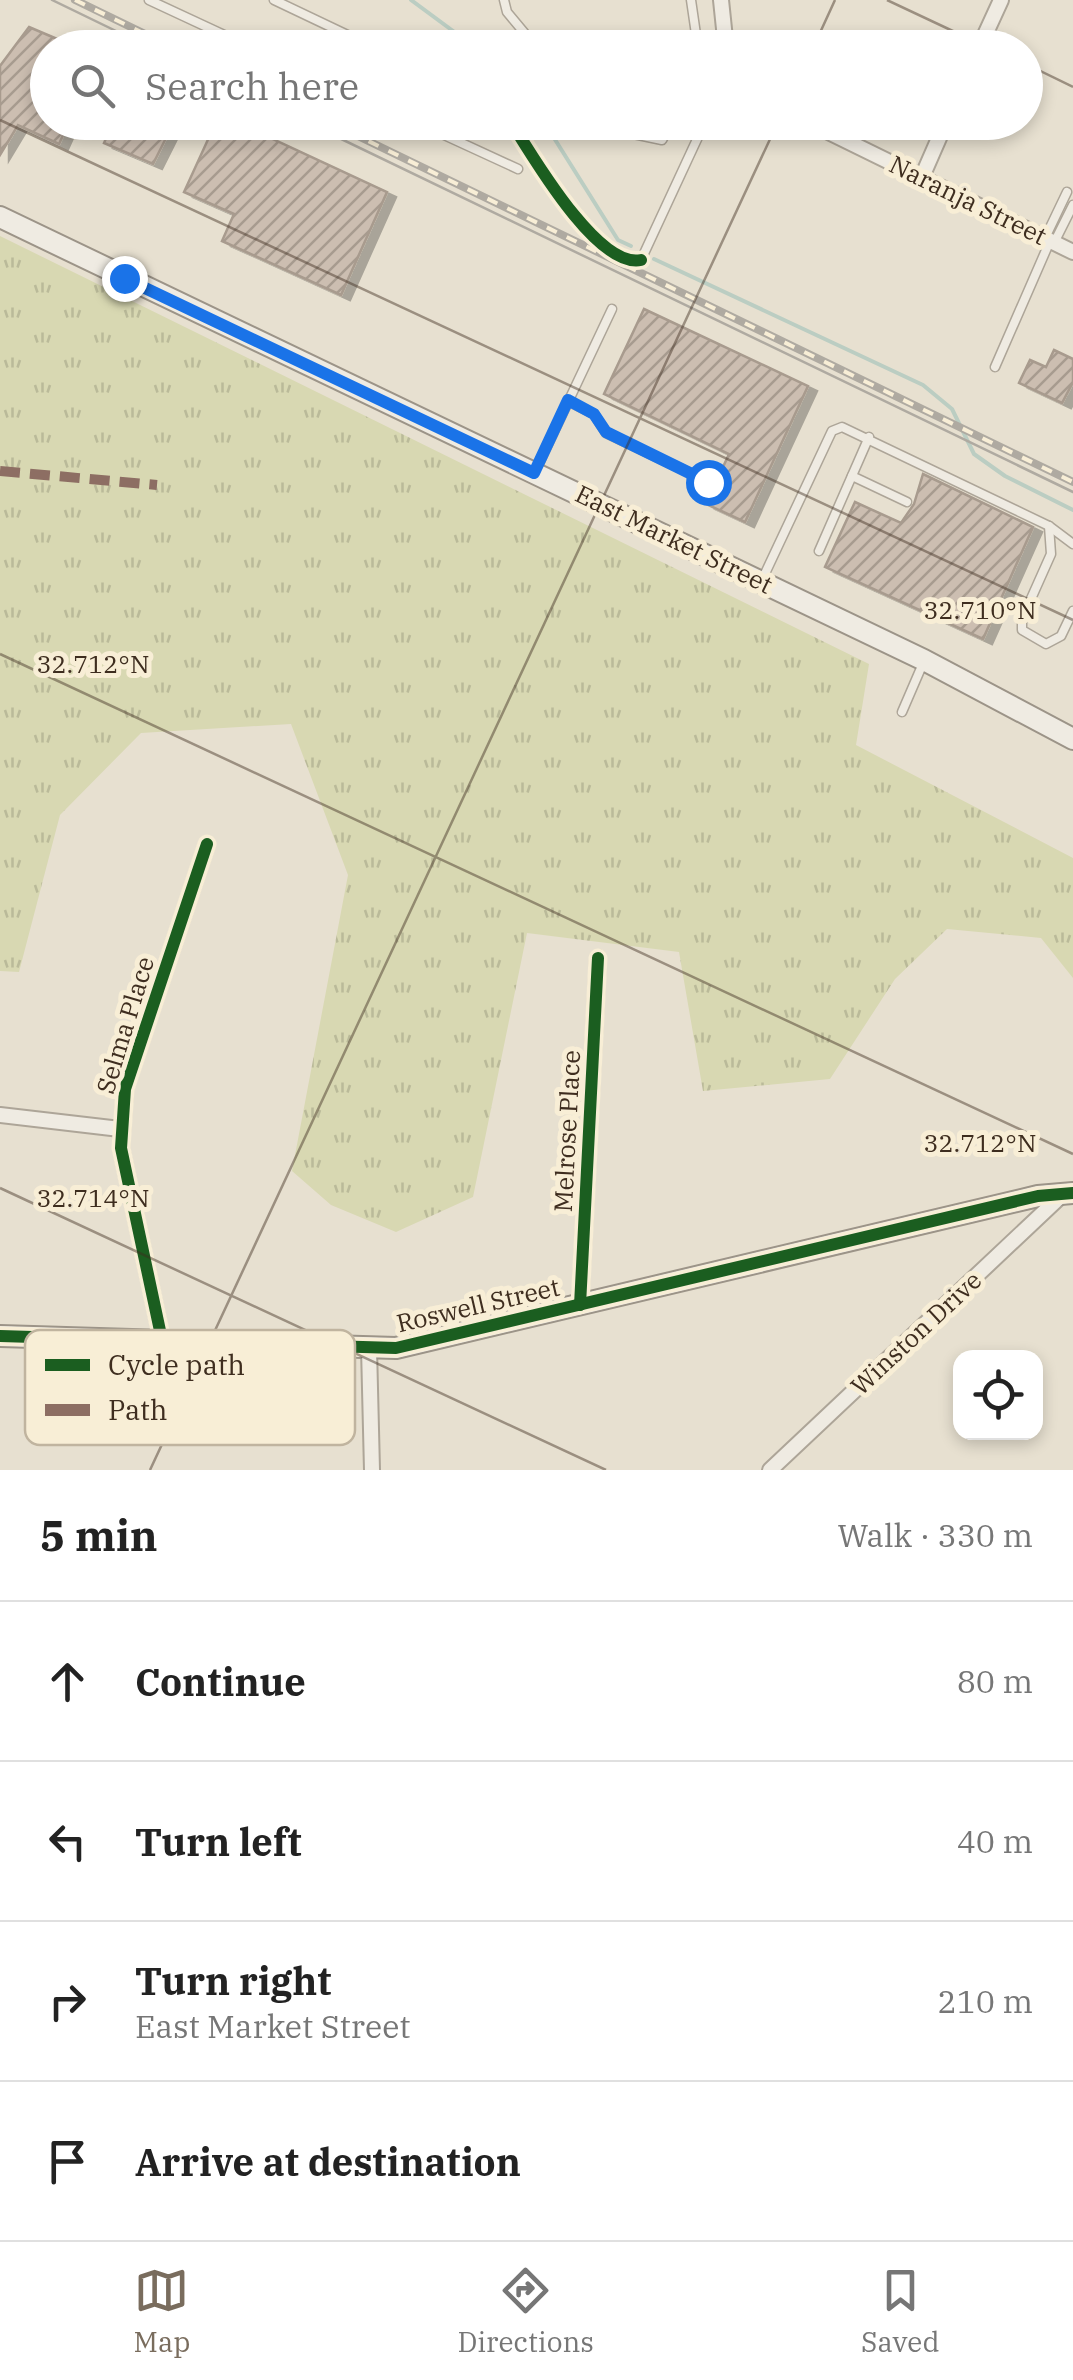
<!DOCTYPE html>
<meta charset="utf-8">
<style>
:root{--surface:#fff;--page:#f2f2f2;--text:#222;--muted:#767676;--line:#e0e0e0;--accent:#796c5d}
body{margin:0;font-family:"IBM Plex Serif",serif;background:var(--page);color:var(--text)}
.controls{position:absolute;right:30px;bottom:30px;display:grid;overflow:hidden;border-radius:20px;box-shadow:0 5px 15px #0003}
.controls button{width:90px;height:90px;display:grid;place-items:center;padding:0;border:0;border-bottom:2px solid var(--line);background:var(--surface);color:var(--text);font:50px sans-serif}
.stop{position:absolute;width:30px;height:30px;margin:-22px;border:8px solid #1a73e8;border-radius:50%;background:#fff}
.stop.end{background:#1a73e8;border-color:#fff;box-shadow:0 2px 10px #0008}
.list{margin:0;padding:0;list-style:none}
h2{display:flex;justify-content:space-between;align-items:center;height:130px;margin:0;padding:0 40px;font-size:42px}
h2 small{font-size:32px;font-weight:400;color:var(--muted)}
.list li{display:grid;grid-template-columns:65px 1fr auto;gap:30px;align-items:center;box-sizing:border-box;height:160px;padding:0 40px;border-top:2px solid var(--line)}
.list b{display:block;font-size:38px;white-space:nowrap}
.list p{margin:0;font-size:32px;white-space:nowrap;color:var(--muted)}
.list em{font-size:32px;font-style:normal;color:var(--muted)}
.icon{flex:none;width:55px;height:55px;fill:none;stroke:currentColor;stroke-width:2;stroke-linecap:round;stroke-linejoin:round}
.map{position:relative;flex:none;width:1073px;height:1470px;overflow:hidden}
.search{position:absolute;background:var(--surface);box-shadow:0 5px 15px #0003;left:30px;right:30px;top:30px;height:110px;display:flex;align-items:center;gap:25px;box-sizing:border-box;padding:0 35px;border-radius:55px;color:var(--muted);font-size:38px}
.sheet{height:770px;background:var(--surface)}
nav{display:flex;justify-content:space-around;align-items:center;box-sizing:border-box;height:140px;border-top:2px solid var(--line);background:var(--surface);font-size:28px;color:var(--muted)}
nav a{display:grid;justify-items:center;gap:5px}
nav .on{color:var(--accent)}
.map>svg:first-child{display:block}
.grass{fill:url(#grass-tufts)}
.lines{fill:none;stroke-linecap:round;stroke-linejoin:round}
.stream{stroke:#bbcdc2;stroke-width:4}
.building{fill:url(#building-hatch);stroke:#a89b8e;stroke-width:2.5;filter:url(#shadow)}
.lane-casing{stroke:#ada598;stroke-width:11}
.street-casing{stroke:#ada598;stroke-width:18}
.secondary-casing{stroke:#9c9488;stroke-width:24}
.lane{stroke:#efebe2;stroke-width:8}
.street{stroke:#efebe2;stroke-width:14}
.secondary{stroke:#efebe2;stroke-width:20}
.tram{stroke:#afaaa1;stroke-width:2.5}
.rail-casing{stroke:#afaaa1;stroke-width:8}
.rail{stroke:#f8eed6;stroke-width:4;stroke-dasharray:11;stroke-linecap:butt}
.quiet{stroke:#8d6e63;stroke-width:10;stroke-dasharray:20 10;stroke-linecap:butt}
.cycleway-casing{stroke:#f8eed6;stroke-width:19}
.cycleway{stroke:#1b5e20;stroke-width:12}
.route{stroke:#1a73e8;stroke-width:12}
.ticks{fill:none;stroke:#3e2d1f;stroke-width:2.5;stroke-opacity:0.45}
.labels{text-anchor:middle;stroke-width:10;stroke-linejoin:round;paint-order:stroke}
.street-label{font-size:25px;fill:#3e2d1f;stroke:#f8eed6}
.key{fill:#f8eed6;stroke:#c0b49f;stroke-width:2.5}
.key-label{font-size:28px;fill:#3e2d1f}
.ticks-label{font-size:25px;text-anchor:middle;fill:#3e2d1f;stroke:#f8eed6;stroke-width:10;stroke-linejoin:round;paint-order:stroke}
</style>
<div class="map">
<svg width="1073" height="1470" viewBox="0 0 1073 1470">
<defs>
<pattern id="grass-tufts" width="24" height="20" patternUnits="userSpaceOnUse" patternTransform="scale(2.5)"><rect width="24" height="20" fill="#d8d8b2"/><path d="M3 7l-1-3M5 7V3M7 7l1-3M15 17l-1-3M17 17v-4M19 17l1-3" fill="none" stroke="#baba99"/></pattern>
<pattern id="building-hatch" width="6" height="6" patternUnits="userSpaceOnUse" patternTransform="scale(2.5)"><rect width="6" height="6" fill="#ccbeb1"/><path d="M-1 1l2-2M0 6l6-6M5 7l2-2" fill="none" stroke="#a79b8f"/></pattern>
<filter id="shadow"><feDropShadow dx="9" dy="5" stdDeviation="0" flood-color="#0004"/></filter>
</defs>
<rect width="100%" height="100%" fill="#e7e0d0"/>
<polygon class="grass" points="0,236 869,664 856,745 1073,858 1073,978 1041,938 947,929 895,979 830,1079 703,1091 679,952 527,933 473,1197 396,1232 331,1205 292,1171 348,875 291,724 141,733 60,815 19,972 0,971"/>
<g class="lines">
<g class="stream">
<polyline points="411,0 476,48"/>
<polyline points="544,122 618,240 631,246"/>
<polyline points="654,259 923,385 952,409 974,454 1005,476 1073,510"/>
</g>
</g>
<g class="building">
<polygon points="29,27 76,47 48,48 48,122 69,122 59,144 18,125 0,155 0,66"/>
<polygon points="113,122 174,122 153,164 104,143"/>
<polygon points="216,122 236,122 387,192 341,295 222,241 234,214 184,192"/>
<polygon points="644,309 808,386 745,522 706,504 729,454 604,394"/>
<polygon points="1054,350 1073,359 1073,382 1062,403 1019,383 1030,360 1046,367"/>
<polygon points="923,474 1033,527 983,639 825,567 855,502 901,523 914,504"/>
</g>
<g class="lines">
<g class="lane-casing">
<g id="lane">
<polyline points="149,0 252,48"/>
<polyline points="274,0 356,39"/>
<polyline points="504,0 507,12 537,48"/>
<polyline points="691,0 698,48"/>
<polyline points="352,48 356,39 372,48"/>
<polyline points="416,122 518,169"/>
<polyline points="599,122 605,128 662,140 672,122"/>
<polyline points="1045,238 1067,192"/>
<polyline points="1054,243 1073,205"/>
<polyline points="641,260 705,122"/>
<polyline points="995,367 1050,241"/>
<polyline points="568,401 594,414 606,433 709,482"/>
<polyline points="535,472 612,309"/>
<polyline points="852,476 907,502"/>
<polyline points="1049,526 1051,554 1022,619 1022,630 1046,644 1061,636 1073,611"/>
<polyline points="819,551 869,437"/>
<polyline points="762,580 832,431 842,427 1049,526 1073,544"/>
<polyline points="902,712 924,661"/>
</g>
</g>
<g class="street-casing">
<g id="street">
<polyline points="721,0 726,48"/>
<polyline points="979,48 1001,0"/>
<polyline points="808,122 1073,252"/>
<polyline points="922,177 946,122"/>
<polyline points="0,1115 120,1129"/>
<polyline points="580,1305 598,958"/>
<polyline points="162,1340 121,1148 125,1089 207,844"/>
<polyline points="369,1348 372,1470"/>
<polyline points="770,1470 1061,1196"/>
</g>
</g>
<g class="secondary-casing">
<g id="secondary">
<polyline points="0,217 924,660 1073,739"/>
<polyline points="0,1336 396,1348 1038,1196 1073,1193"/>
</g>
</g>
<use href="#lane" class="lane"/>
<use href="#street" class="street"/>
<use href="#secondary" class="secondary"/>
<g class="tram">
<polyline points="52,0 151,48"/>
<polyline points="306,122 1073,492"/>
</g>
<g class="rail-casing">
<g id="rail">
<polyline points="75,0 174,48"/>
<polyline points="329,122 1073,482"/>
</g>
</g>
<use href="#rail" class="rail"/>
<polyline class="quiet" points="0,471 157,485"/>
<g class="cycleway-casing">
<g id="cycleway">
<path d="M 511,122 C 533,157 598,269 641,260"/>
<polyline points="580,1305 598,958"/>
<polyline points="0,1336 396,1348 1038,1196 1073,1193"/>
<polyline points="162,1340 121,1148 125,1089 207,844"/>
</g>
</g>
<use href="#cycleway" class="cycleway"/>
</g>
<g class="lines">
<polyline class="route" points="124,278 534,473 568,400 594,414 606,432 708,482"/>
</g>
<path class="ticks" d="M 887,0 L 989,48M 813,48 L 835,0M 1026,64 L 1073,87M 0,120 L 1073,620M 0,654 L 1073,1154M 0,1188 L 606,1470M 150,1470 L 778,122"/>
<g class="labels">
<g class="street-label">
<text transform="translate(968 200) rotate(26)" y="9">Naranja Street</text>
<text transform="translate(674 539) rotate(26)" y="9">East Market Street</text>
<text transform="translate(125 1025) rotate(-73)" y="9">Selma Place</text>
<text transform="translate(567 1131) rotate(-87)" y="9">Melrose Place</text>
<text transform="translate(478 1305) rotate(-13)" y="9">Roswell Street</text>
<text transform="translate(916 1333) rotate(-43)" y="9">Winston Drive</text>
</g>
</g>
<rect x="25" y="1330" width="330" height="115" rx="15" class="key"/>
<rect x="45" y="1359" width="45" height="12" fill="#1b5e20"/>
<rect x="45" y="1404" width="45" height="12" fill="#8d6e63"/>
<g class="key-label">
<text x="108" y="1375">Cycle path</text>
<text x="108" y="1420">Path</text>
</g>
<g class="ticks-label">
<text x="980" y="619">32.710°N</text>
<text x="93" y="673">32.712°N</text>
<text x="980" y="1152">32.712°N</text>
<text x="93" y="1207">32.714°N</text>
</g>
</svg>
<div class="controls">
<button><svg class="icon" aria-label="locate" viewBox="0 0 24 24"><circle cx="12" cy="12" r="6"/><path d="M12 2v4M12 18v4M2 12h4M18 12h4"/></svg></button>
</div>
<div class="stop" style="left:708px;top:482px"></div>
<div class="stop end" style="left:124px;top:278px"></div>
<div class="search"><svg class="icon" aria-label="search" viewBox="0 0 24 24"><circle cx="10" cy="10" r="6"/><path d="M15 15l6 6"/></svg>Search here</div>
</div>
<section class="sheet">
<h2>5 min<small>Walk · 330 m</small></h2>
<ul class="list">
<li><svg class="icon" aria-label="ahead" viewBox="0 0 24 24"><path d="M12 20V5M6 11l6-6 6 6"/></svg><div><b>Continue</b></div><em>80 m</em></li>
<li><svg class="icon" aria-label="left" viewBox="0 0 24 24"><path d="M17 20v-9H6M10 6l-5 5 5 5"/></svg><div><b>Turn left</b></div><em>40 m</em></li>
<li><svg class="icon" aria-label="right" viewBox="0 0 24 24"><path d="M7 20v-9h11M14 6l5 5-5 5"/></svg><div><b>Turn right</b><p>East Market Street</p></div><em>210 m</em></li>
<li><svg class="icon" aria-label="arrive" viewBox="0 0 24 24"><path d="M6 21V4h12l-3 4 3 4H6"/></svg><div><b>Arrive at destination</b></div></li>
</ul>
</section>
<nav>
<a class="on"><svg class="icon" aria-label="map" viewBox="0 0 24 24"><path d="M3 6l6-2 6 2 6-2v14l-6 2-6-2-6 2zM9 4v14M15 6v14"/></svg>Map</a>
<a><svg class="icon" aria-label="directions" viewBox="0 0 24 24"><path d="M12 3l9 9-9 9-9-9zM9 14v-3h6M13 9l2 2-2 2"/></svg>Directions</a>
<a><svg class="icon" aria-label="saved" viewBox="0 0 24 24"><path d="M7 4h10v16l-5-4-5 4z"/></svg>Saved</a>
</nav>
